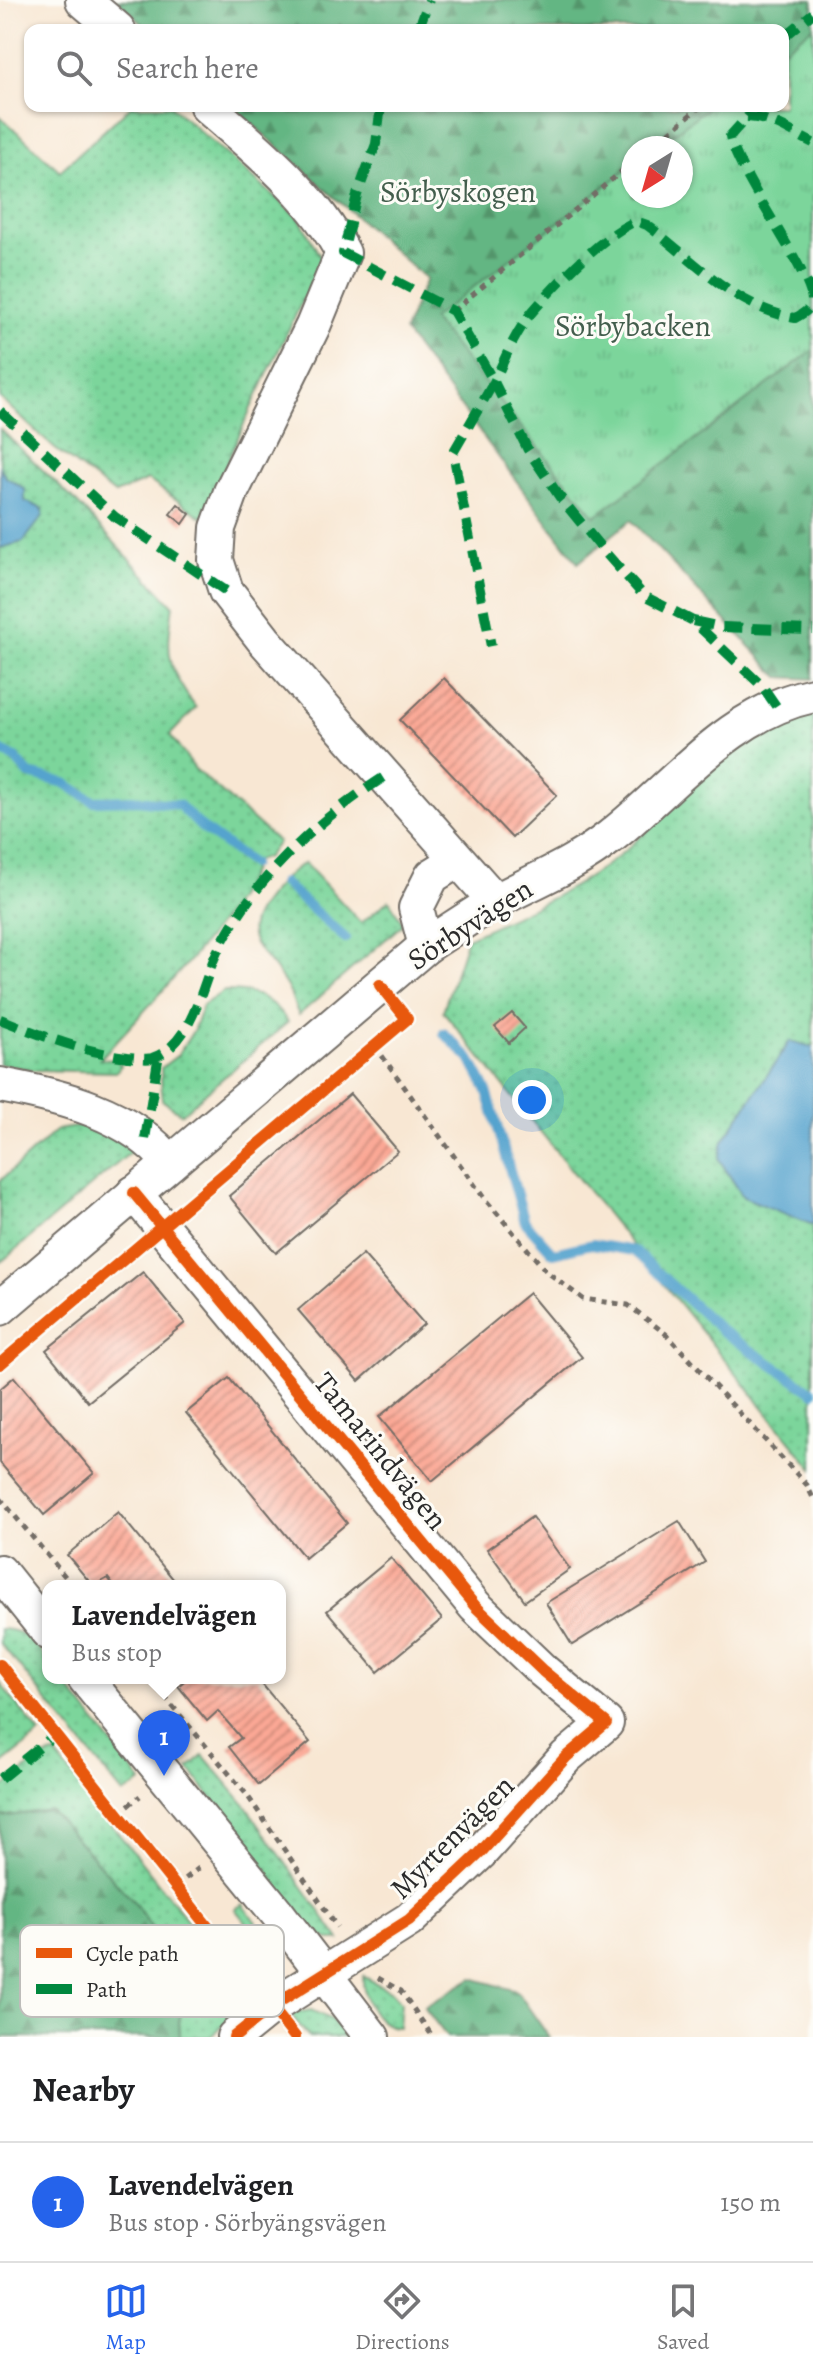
<!DOCTYPE html>
<meta charset="utf-8">
<style>
:root{--surface:#fff;--page:#f6f6f6;--text:#202124;--muted:#757577;--line:#e0e0e0;--accent:#2563eb}
body{margin:0;font-family:Alegreya,serif;background:var(--page);color:var(--text)}
.compass{position:absolute;left:621px;top:136px;width:72px;height:72px;border-radius:50%;background:var(--surface);box-shadow:0 2px 6px #0004;rotate:217deg}
.you{position:absolute;left:532px;top:1100px;width:28px;height:28px;margin:-20px;border:6px solid #fff;border-radius:50%;background:#1a73e8;box-shadow:0 0 0 12px #1a73e833}
.badge{display:grid;place-items:center;width:52px;height:52px;border-radius:50%;background:var(--accent);color:#fff;font-size:26px;font-weight:700}
.pin{position:absolute;translate:-50% -66px;filter:drop-shadow(0 2px 4px #0008)}
.pin::after{content:'';position:absolute;top:42px;width:28px;height:24px;background:inherit;clip-path:polygon(0 0,100% 0,50% 100%)}
.popup{position:absolute;left:42px;top:1580px;width:244px;height:104px;box-sizing:border-box;display:grid;place-content:center;border-radius:16px;background:var(--surface);filter:drop-shadow(0 2px 6px #0005);font-size:26px;white-space:nowrap;color:var(--muted)}
.popup b{font-size:30px;color:var(--text)}
.popup::after{content:'';position:absolute;left:50%;top:100%;margin-left:-16px;border:16px solid transparent;border-top-color:var(--surface)}
.list{margin:0;padding:0;list-style:none}
h2{display:flex;justify-content:space-between;align-items:center;height:104px;margin:0;padding:0 32px;font-size:34px}
h2 small{font-size:26px;font-weight:400;color:var(--muted)}
.list li{display:grid;grid-template-columns:52px 1fr auto;gap:24px;align-items:center;box-sizing:border-box;height:120px;padding:0 32px;border-top:2px solid var(--line)}
.list b{display:block;font-size:30px;white-space:nowrap}
.list p{margin:0;font-size:26px;white-space:nowrap;color:var(--muted)}
.list em{font-size:26px;font-style:normal;color:var(--muted)}
.icon{flex:none;width:44px;height:44px;fill:none;stroke:currentColor;stroke-width:2;stroke-linecap:round;stroke-linejoin:round}
.map{position:relative;flex:none;width:813px;height:2037px;overflow:hidden}
.search{position:absolute;background:var(--surface);box-shadow:0 2px 6px #0004;left:24px;right:24px;top:24px;height:88px;display:flex;align-items:center;gap:20px;box-sizing:border-box;padding:0 28px;border-radius:16px;color:var(--muted);font-size:30px}
.sheet{height:224px;background:var(--surface)}
nav{display:flex;justify-content:space-around;align-items:center;box-sizing:border-box;height:112px;border-top:2px solid var(--line);background:var(--surface);font-size:22px;color:var(--muted)}
nav a{display:grid;justify-items:center;gap:4px}
nav .on{color:var(--accent)}
.map>svg:first-child{display:block}
.grass{fill:url(#grass-dots);stroke:#538063;stroke-width:2}
.forest{fill:url(#forest-firs);stroke:#487057;stroke-width:2}
.park{fill:url(#park-tufts);stroke:#538063;stroke-width:2}
.water{fill:#55a3ce;stroke:#40677c;stroke-width:2}
.lines{fill:none;stroke-linecap:round;stroke-linejoin:round}
.stream{stroke:#55a3ce;stroke-width:10}
.building{fill:url(#building-hatch)}
.minor-casing{stroke:#736d66;stroke-width:38}
.path{stroke:#736d66;stroke-width:5;stroke-dasharray:6 6;stroke-linecap:butt}
.minor{stroke:#fff;stroke-width:34}
.quiet{stroke:#00873e;stroke-width:10;stroke-dasharray:20 10;stroke-linecap:butt}
.cycleway-casing{stroke:#fdfcf7;stroke-width:17}
.cycleway{stroke:#e8590c;stroke-width:12}
.labels{text-anchor:middle;stroke-width:6;stroke-linejoin:round;paint-order:stroke}
.park-label{font-size:30px;fill:#435e4d;stroke:#fdfcf7}
.street-label{font-size:30px;fill:#2b2b2b;stroke:#fdfcf7}
.key{fill:#fdfcf7;stroke:#bebdba;stroke-width:2}
.key-label{font-size:22px;fill:#2b2b2b}
</style>
<div class="map">
<svg width="813" height="2037" viewBox="0 0 813 2037">
<defs>
<pattern id="grass-dots" width="8" height="8" patternUnits="userSpaceOnUse" patternTransform="scale(2)"><rect width="8" height="8" fill="#7bd59b"/><path d="M2 2h.1M6 6h.1" fill="none" stroke="#6ab786" stroke-width="1.8" stroke-linecap="round"/></pattern>
<pattern id="forest-firs" width="22" height="20" patternUnits="userSpaceOnUse" patternTransform="scale(2)"><rect width="22" height="20" fill="#64b683"/><path d="M5 1l3.5 6h-7zM16 11l3.5 6h-7z" fill="#53946b"/></pattern>
<pattern id="park-tufts" width="24" height="20" patternUnits="userSpaceOnUse" patternTransform="scale(2)"><rect width="24" height="20" fill="#7bd59b"/><path d="M3 7l-1-3M5 7V3M7 7l1-3M15 17l-1-3M17 17v-4M19 17l1-3" fill="none" stroke="#6ab786"/></pattern>
<pattern id="building-hatch" width="6" height="6" patternUnits="userSpaceOnUse" patternTransform="scale(2)"><rect width="6" height="6" fill="#fba794"/><path d="M-1 1l2-2M0 6l6-6M5 7l2-2" fill="none" stroke="#cb8879"/></pattern>
</defs>
<rect width="100%" height="100%" fill="#fdfcf7"/>
<filter id="ink" filterUnits="userSpaceOnUse"><feTurbulence type="fractalNoise" baseFrequency=".0125" numOctaves="2"/><feDisplacementMap in="SourceGraphic" scale="16" xChannelSelector="R" yChannelSelector="G"/><feConvolveMatrix kernelMatrix="1 2 1 2 8 2 1 2 1" color-interpolation-filters="sRGB"/></filter>
<filter id="wash" filterUnits="userSpaceOnUse"><feTurbulence type="fractalNoise" baseFrequency=".006" numOctaves="4" result="noise"/><feDisplacementMap in="SourceGraphic" scale="32" xChannelSelector="R" yChannelSelector="G"/><feGaussianBlur stdDeviation="1.8" result="paint"/><feColorMatrix in="noise" values="0 0 0 0 0 0 0 0 0 0 0 0 0 0 0 0 0 1.4 0 .05"/><feComposite in="paint" operator="in"/></filter>
<g filter="url(#wash)">
<rect width="100%" height="100%" fill="#f8e7d3"/>
<g class="grass">
<polygon points="131,106 171,106 300,219 322,260 251,408 203,518 148,480 115,494 54,448 0,398 0,116 60,171"/>
<path d="M 0,429 L 78,504 L 173,605 C 166,655 166,666 196,708 L 170,735 L 195,769 L 278,842 L 267,857 L 255,861 C 238,917 142,1012 100,1059 L 116,1060 L 121,1065 L 116,1072 L 33,1070 L 0,1064 Z"/>
<path d="M 813,708 L 813,1469 L 443,1011 L 467,938 C 518,914 572,893 617,857 C 671,814 744,720 813,708 Z"/>
<path d="M 305,863 L 361,923 L 389,900 L 403,924 L 299,1015 C 294,1006 292,995 287,987 C 263,945 229,941 272,892 C 283,880 290,870 305,863 Z"/>
<path d="M 224,991 C 255,991 269,995 288,1022 L 181,1114 L 162,1100 L 161,1068 L 178,1055 L 193,1031 L 203,1005 Z"/>
<polygon points="99,1123 138,1146 0,1263 0,1181 57,1130"/>
<path d="M 0,1629 C 28,1629 48,1651 48,1678 L 61,1678 L 142,1782 L 123,1794 L 0,1643 Z"/>
<polygon points="0,1683 40,1734 0,1766"/>
<polygon points="55,1754 252,2001 210,2037 180,2037 179,2021 189,1983 134,1902 50,1810 0,1817 0,1790 40,1758"/>
<polygon points="203,1755 242,1801 340,1940 329,1940 309,1928 189,1768"/>
<polygon points="243,1904 280,1956 278,1972 268,1984 244,1953 259,1939 235,1909"/>
<path d="M 363,1976 L 392,1992 L 401,2002 L 399,2027 C 374,2027 362,1997 363,1976 Z"/>
<polygon points="311,2010 332,2020 345,2037 309,2037 290,2014"/>
</g>
<g class="forest">
<polygon points="117,0 813,0 813,27 783,50 783,30 149,30"/>
<polygon points="232,106 710,106 655,148 633,148 633,165 433,320 595,516 813,350 813,679 779,677 631,520 578,563 404,331 426,279"/>
<polygon points="50,1810 134,1902 189,1983 179,2021 180,2037 0,2037 0,1817"/>
<polygon points="472,1978 517,1991 549,2037 447,2037 424,2007"/>
</g>
<polygon class="park" points="813,27 813,350 595,516 432,319 633,165 633,196 681,196 681,148 655,148 710,106 783,106 783,50"/>
<g class="water">
<polygon points="0,467 6,477 25,489 25,501 43,509 43,516 23,542 0,548"/>
<polygon points="790,1041 813,1047 813,1225 743,1197 719,1159 723,1141"/>
</g>
<g class="lines">
<g class="stream">
<polyline points="0,750 15,758 29,774 65,783 93,801 138,800 179,805 201,827 252,864"/>
<polyline points="283,883 345,938"/>
<polyline points="444,1033 470,1059 487,1091 525,1222 553,1253 592,1244 634,1251 722,1331 813,1392"/>
</g>
</g>
<g id="blocks">
<g class="building">
<polygon points="178,504 190,514 183,524 170,514"/>
<polygon points="444,678 557,795 512,838 400,720"/>
<polygon points="512,1013 525,1028 509,1043 495,1027"/>
<polygon points="350,1094 398,1151 276,1253 229,1196"/>
<polygon points="363,1254 424,1324 359,1381 298,1310"/>
<polygon points="143,1272 185,1323 88,1402 46,1350"/>
<polygon points="529,1293 582,1357 432,1481 379,1417"/>
<polygon points="14,1377 94,1473 44,1515 0,1463 0,1389"/>
<polygon points="229,1378 347,1523 305,1558 186,1413"/>
<polygon points="118,1512 179,1586 114,1586 108,1578 93,1586 67,1555"/>
<polygon points="532,1517 570,1569 525,1601 487,1549"/>
<polygon points="679,1521 705,1562 572,1645 546,1603"/>
<polygon points="391,1558 442,1619 378,1672 327,1611"/>
<polygon points="188,1678 257,1678 310,1742 259,1785 229,1747 241,1738 218,1711 207,1721 178,1686"/>
</g>
</g>
</g>
<g filter="url(#ink)">
<use href="#blocks" fill-opacity="0" stroke="#736d66" stroke-width="2"/>
<g class="lines">
<g class="minor-casing">
<g id="minor">
<polyline points="83,0 118,30"/>
<path d="M 207,106 C 257,150 313,194 343,253 L 313,326 L 231,492 L 218,528 L 216,560 L 226,591 L 264,640 L 496,902"/>
<polyline points="426,946 416,908 432,876 458,860"/>
<path d="M 0,1085 C 60,1096 131,1113 170,1163"/>
<polyline points="134,1193 475,1606 543,1671 606,1723 566,1757 480,1853 409,1920 271,2007 234,2037"/>
<path d="M 0,1308 L 426,946 C 450,931 473,914 498,900 C 536,880 576,864 610,837 C 675,786 728,713 813,695"/>
<polyline points="0,1572 48,1632"/>
<polyline points="85,1678 278,1914 372,2037"/>
</g>
</g>
<g class="path">
<polyline points="650,148 701,106"/>
<polyline points="453,311 633,162"/>
<polyline points="375,1046 484,1198 547,1272 583,1299 628,1305 666,1334 807,1485 813,1498"/>
<polyline points="0,1498 73,1586"/>
<polyline points="149,1678 247,1795 337,1927"/>
<polyline points="119,1813 140,1796"/>
<polyline points="176,1886 199,1868"/>
<polyline points="378,1978 401,1991 433,2037"/>
</g>
<use href="#minor" class="minor"/>
<g class="quiet">
<polyline points="418,30 429,0"/>
<polyline points="783,38 813,13"/>
<polyline points="381,106 376,144 357,195 343,253 453,311 494,382 453,453 491,646"/>
<polyline points="0,411 115,517 226,591"/>
<polyline points="693,621 721,627 813,630"/>
<path d="M 776,706 L 763,687 L 693,621 L 644,596 L 603,550 L 559,496 L 528,450 L 494,382 C 505,358 516,331 533,311 C 557,283 603,235 636,221 L 647,225 C 694,260 735,308 795,318 C 803,314 809,311 812,301 C 813,275 736,172 730,136 L 747,117 C 773,118 790,132 813,143"/>
<path d="M 0,1019 C 43,1036 82,1052 128,1057 C 135,1057 145,1060 152,1058 C 193,1044 201,986 217,952 C 253,879 317,820 384,777"/>
<polyline points="145,1139 159,1054"/>
<polyline points="0,1779 57,1733"/>
</g>
<g class="cycleway-casing">
<g id="cycleway">
<polyline points="134,1193 475,1606 543,1671 606,1723 566,1757 480,1853 409,1920 271,2007 234,2037"/>
<polyline points="0,1364 407,1019 380,985"/>
<polyline points="0,1665 295,2037"/>
</g>
</g>
<use href="#cycleway" class="cycleway"/>
</g>
</g>
<g class="labels">
<g class="park-label">
<text x="458" y="202">Sörbyskogen</text>
<text x="633" y="336">Sörbybacken</text>
</g>
<g class="street-label">
<text transform="translate(470 924) rotate(-33)" y="10">Sörbyvägen</text>
<text transform="translate(381 1451) rotate(51)" y="10">Tamarindvägen</text>
<text transform="translate(452 1837) rotate(-45)" y="10">Myrtenvägen</text>
</g>
</g>
<rect x="20" y="1925" width="264" height="92" rx="12" class="key"/>
<rect x="36" y="1948" width="36" height="10" fill="#e8590c"/>
<rect x="36" y="1984" width="36" height="10" fill="#00873e"/>
<g class="key-label">
<text x="86" y="1961">Cycle path</text>
<text x="86" y="1997">Path</text>
</g>
</svg>
<svg class="compass" viewBox="-18 -18 36 36"><path d="M0-13l5 13h-10z" fill="#e53935"/><path d="M0 13l5-13h-10z" fill="#757577"/></svg>
<div class="you"></div>
<div class="pin badge" style="left:164px;top:1776px">1</div>
<div class="popup"><b>Lavendelvägen</b>Bus stop</div>
<div class="search"><svg class="icon" aria-label="search" viewBox="0 0 24 24"><circle cx="10" cy="10" r="6"/><path d="M15 15l6 6"/></svg>Search here</div>
</div>
<section class="sheet">
<h2>Nearby<small></small></h2>
<ul class="list">
<li><span class="badge">1</span><div><b>Lavendelvägen</b><p>Bus stop · Sörbyängsvägen</p></div><em>150 m</em></li>
</ul>
</section>
<nav>
<a class="on"><svg class="icon" aria-label="map" viewBox="0 0 24 24"><path d="M3 6l6-2 6 2 6-2v14l-6 2-6-2-6 2zM9 4v14M15 6v14"/></svg>Map</a>
<a><svg class="icon" aria-label="directions" viewBox="0 0 24 24"><path d="M12 3l9 9-9 9-9-9zM9 14v-3h6M13 9l2 2-2 2"/></svg>Directions</a>
<a><svg class="icon" aria-label="saved" viewBox="0 0 24 24"><path d="M7 4h10v16l-5-4-5 4z"/></svg>Saved</a>
</nav>
